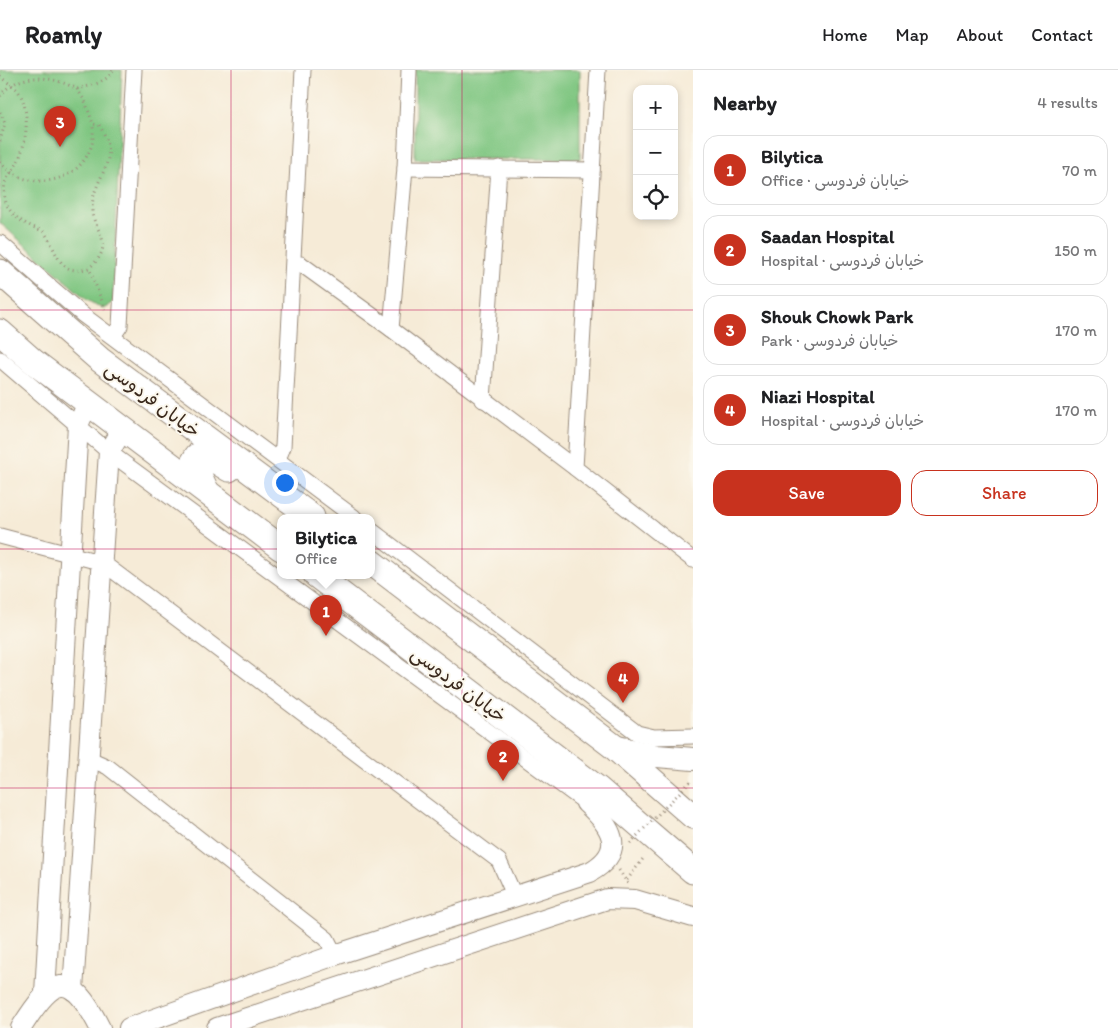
<!DOCTYPE html>
<meta charset="utf-8">
<style>
:root{--surface:#fff;--page:#f6f6f6;--text:#202124;--muted:#757577;--line:#e0e0e0;--accent:#c8321e}
body{margin:0;font-family:Itim,"Playpen Sans Arabic",sans-serif;background:var(--page);color:var(--text)}
.controls{position:absolute;right:15px;top:15px;display:grid;overflow:hidden;border-radius:10px;box-shadow:0 2px 8px #0003}
.controls button{width:45px;height:45px;display:grid;place-items:center;padding:0;border:0;border-bottom:1px solid var(--line);background:var(--surface);color:var(--text);font:25px sans-serif}
.you{position:absolute;left:284px;top:412px;width:18px;height:18px;margin:-12px;border:4px solid #fff;border-radius:50%;background:#1a73e8;box-shadow:0 0 0 8px #1a73e833}
.badge{display:grid;place-items:center;width:32px;height:32px;border-radius:50%;background:var(--accent);color:#fff;font-size:16px;font-weight:700}
.pin{position:absolute;translate:-50% -41px;filter:drop-shadow(0 1px 2px #0008)}
.pin::after{content:'';position:absolute;top:26px;width:18px;height:15px;background:inherit;clip-path:polygon(0 0,100% 0,50% 100%)}
.popup{position:absolute;left:277px;top:444px;width:98px;height:65px;box-sizing:border-box;display:grid;place-content:center;border-radius:10px;background:var(--surface);filter:drop-shadow(0 1px 4px #0005);font-size:16px;white-space:nowrap;color:var(--muted)}
.popup b{font-size:19px;color:var(--text)}
.popup::after{content:'';position:absolute;left:50%;top:100%;margin-left:-10px;border:10px solid transparent;border-top-color:var(--surface)}
.list{margin:0;padding:0;list-style:none}
h2{display:flex;justify-content:space-between;align-items:center;height:65px;margin:0;padding:0 20px;font-size:21px}
h2 small{font-size:16px;font-weight:400;color:var(--muted)}
.list li{display:grid;grid-template-columns:32px 1fr auto;gap:15px;align-items:center;box-sizing:border-box;height:70px;margin:0 10px 10px;padding:0 10px;border:1px solid var(--line);border-radius:15px}
.list b{display:block;font-size:19px;white-space:nowrap}
.list p{margin:0;font-size:16px;white-space:nowrap;color:var(--muted)}
.list em{font-size:16px;font-style:normal;color:var(--muted)}
.actions{display:flex;gap:10px;padding:15px 20px}
.actions a{flex:1;padding:11px 0;border:1px solid var(--accent);border-radius:15px;text-align:center;font-size:18px;color:var(--accent)}
.actions .main{background:var(--accent);color:#fff}
.icon{flex:none;width:28px;height:28px;fill:none;stroke:currentColor;stroke-width:2;stroke-linecap:round;stroke-linejoin:round}
.map{position:relative;flex:none;width:693px;height:958px;overflow:hidden}
header{display:flex;align-items:center;gap:30px;box-sizing:border-box;height:70px;padding:0 25px;background:var(--surface);border-bottom:1px solid var(--line)}
header strong{font-size:24px}
nav{display:flex;gap:28px;margin-inline-start:auto;font-size:18px}
main{display:flex}
aside{flex:1;background:var(--surface)}
.map>svg:first-child{display:block}
.park{fill:#7fc681;stroke:#5d7850}
.lines{fill:none;stroke-linecap:round;stroke-linejoin:round}
.minor-casing{stroke:#988a7a;stroke-width:17}
.tertiary-casing{stroke:#988a7a;stroke-width:22}
.secondary-casing{stroke:#988a7a;stroke-width:24}
.primary-casing{stroke:#988a7a;stroke-width:27}
.path{stroke:#988a7a;stroke-width:3;stroke-dasharray:1 4;stroke-linecap:butt}
.minor{stroke:#fff;stroke-width:15}
.tertiary{stroke:#fff;stroke-width:20}
.secondary{stroke:#fff;stroke-width:22}
.primary{stroke:#fff;stroke-width:25}
.path-bridge{stroke:#988a7a;stroke-width:3;stroke-dasharray:1 4;stroke-linecap:butt}
.grid{fill:none;stroke:#c2185b;stroke-width:1;stroke-opacity:0.55}
.labels{text-anchor:middle;stroke-width:4;stroke-linejoin:round;paint-order:stroke}
.street-label{font-size:19px;fill:#3b2a1e;stroke:#fbf7ec}
</style>
<header>
<strong>Roamly</strong>
<nav><a>Home</a><a>Map</a><a>About</a><a>Contact</a></nav>
</header>
<main>
<div class="map">
<svg width="693" height="958" viewBox="0 0 693 958">
<rect width="100%" height="100%" fill="#fbf7ec"/>
<filter id="ink" filterUnits="userSpaceOnUse"><feTurbulence type="fractalNoise" baseFrequency=".02" numOctaves="2"/><feDisplacementMap in="SourceGraphic" scale="10" xChannelSelector="R" yChannelSelector="G"/><feConvolveMatrix kernelMatrix="1 2 1 2 8 2 1 2 1" color-interpolation-filters="sRGB"/></filter>
<filter id="wash" filterUnits="userSpaceOnUse"><feTurbulence type="fractalNoise" baseFrequency=".0096" numOctaves="4" result="noise"/><feDisplacementMap in="SourceGraphic" scale="20" xChannelSelector="R" yChannelSelector="G"/><feGaussianBlur stdDeviation="1.12" result="paint"/><feColorMatrix in="noise" values="0 0 0 0 0 0 0 0 0 0 0 0 0 0 0 0 0 1.4 0 .05"/><feComposite in="paint" operator="in"/></filter>
<g filter="url(#wash)">
<rect width="100%" height="100%" fill="#f6ebd7"/>
<g class="park">
<polygon points="0,0 122,0 113,233 103,239 87,230 0,153"/>
<rect x="415" y="0" width="165" height="89"/>
</g>
</g>
<g filter="url(#ink)">
<g class="lines">
<g class="minor-casing">
<g id="minor">
<polyline points="598,0 575,398 693,490"/>
<polyline points="405,98 592,100"/>
<polyline points="0,173 83,245 354,447"/>
<polyline points="294,194 301,194 391,259 575,398"/>
<polyline points="391,259 405,98 409,0"/>
<polyline points="113,266 120,256 134,0"/>
<polyline points="0,289 109,382 586,733"/>
<polyline points="483,330 499,98"/>
<polyline points="278,389 283,377 303,0"/>
<polyline points="371,460 637,663 654,667 693,666"/>
<polyline points="0,466 103,493 499,791 515,827"/>
<polyline points="90,689 108,697 327,869 335,885"/>
</g>
</g>
<g class="tertiary-casing">
<g id="tertiary">
<polyline points="73,920 109,382 123,359"/>
<polyline points="45,923 78,355 88,333"/>
<path d="M 21,958 C 53,907 69,897 100,958"/>
<path d="M 129,958 L 335,885 L 590,802 C 628,780 611,756 586,733"/>
<polyline points="217,958 607,829 635,830 693,847"/>
</g>
</g>
<g class="secondary-casing">
<polyline id="secondary" points="613,676 657,686 693,689"/>
</g>
<g class="primary-casing">
<g id="primary">
<polyline points="0,202 99,289 312,447"/>
<polyline points="0,262 34,292 281,478"/>
<polyline points="206,420 193,393 197,386 208,386 229,399"/>
<polyline points="371,492 613,676 693,746"/>
<polyline points="316,505 598,719 693,801"/>
</g>
</g>
<g class="path">
<path d="M 0,6 C 5,12 14,15 18,21 C 31,39 27,74 17,93 C 14,100 8,105 5,113 C 0,142 21,153 43,161 C 58,178 56,208 89,198 L 105,239"/>
<path d="M 77,19 L 85,31 L 93,54 L 99,55 C 124,93 92,105 92,140 C 92,153 104,164 103,176 C 102,186 96,192 89,198"/>
<path d="M 0,26 C 20,0 52,6 77,19 C 89,16 107,13 113,0"/>
<polyline points="0,42 5,53 0,71"/>
<path d="M 0,92 C 25,123 78,115 91,77 C 94,70 93,61 93,54"/>
<polyline points="619,800 628,814"/>
<polyline points="627,810 645,786"/>
</g>
<use href="#minor" class="minor"/>
<use href="#tertiary" class="tertiary"/>
<use href="#secondary" class="secondary"/>
<use href="#primary" class="primary"/>
<polyline class="path-bridge" points="630,773 693,709"/>
</g>
</g>
<path class="grid" d="M 231,0 L 231,958M 462,0 L 462,958M 0,240 L 693,240M 0,479 L 693,479M 0,718 L 693,718"/>
<g class="labels">
<g class="street-label">
<text transform="translate(153 329) rotate(37)" y="7">خیابان فردوسی</text>
<text transform="translate(459 614) rotate(37)" y="7">خیابان فردوسی</text>
</g>
</g>
</svg>
<div class="controls">
<button>+</button>
<button>−</button>
<button><svg class="icon" aria-label="locate" viewBox="0 0 24 24"><circle cx="12" cy="12" r="6"/><path d="M12 2v4M12 18v4M2 12h4M18 12h4"/></svg></button>
</div>
<div class="you"></div>
<div class="pin badge" style="left:326px;top:566px">1</div>
<div class="popup"><b>Bilytica</b>Office</div>
<div class="pin badge" style="left:503px;top:711px">2</div>
<div class="pin badge" style="left:60px;top:77px">3</div>
<div class="pin badge" style="left:623px;top:633px">4</div>
</div>
<aside>
<h2>Nearby<small>4 results</small></h2>
<ul class="list">
<li><span class="badge">1</span><div><b>Bilytica</b><p>Office · خیابان فردوسی</p></div><em>70 m</em></li>
<li><span class="badge">2</span><div><b>Saadan Hospital</b><p>Hospital · خیابان فردوسی</p></div><em>150 m</em></li>
<li><span class="badge">3</span><div><b>Shouk Chowk Park</b><p>Park · خیابان فردوسی</p></div><em>170 m</em></li>
<li><span class="badge">4</span><div><b>Niazi Hospital</b><p>Hospital · خیابان فردوسی</p></div><em>170 m</em></li>
</ul>
<div class="actions"><a class="main">Save</a><a>Share</a></div>
</aside>
</main>
